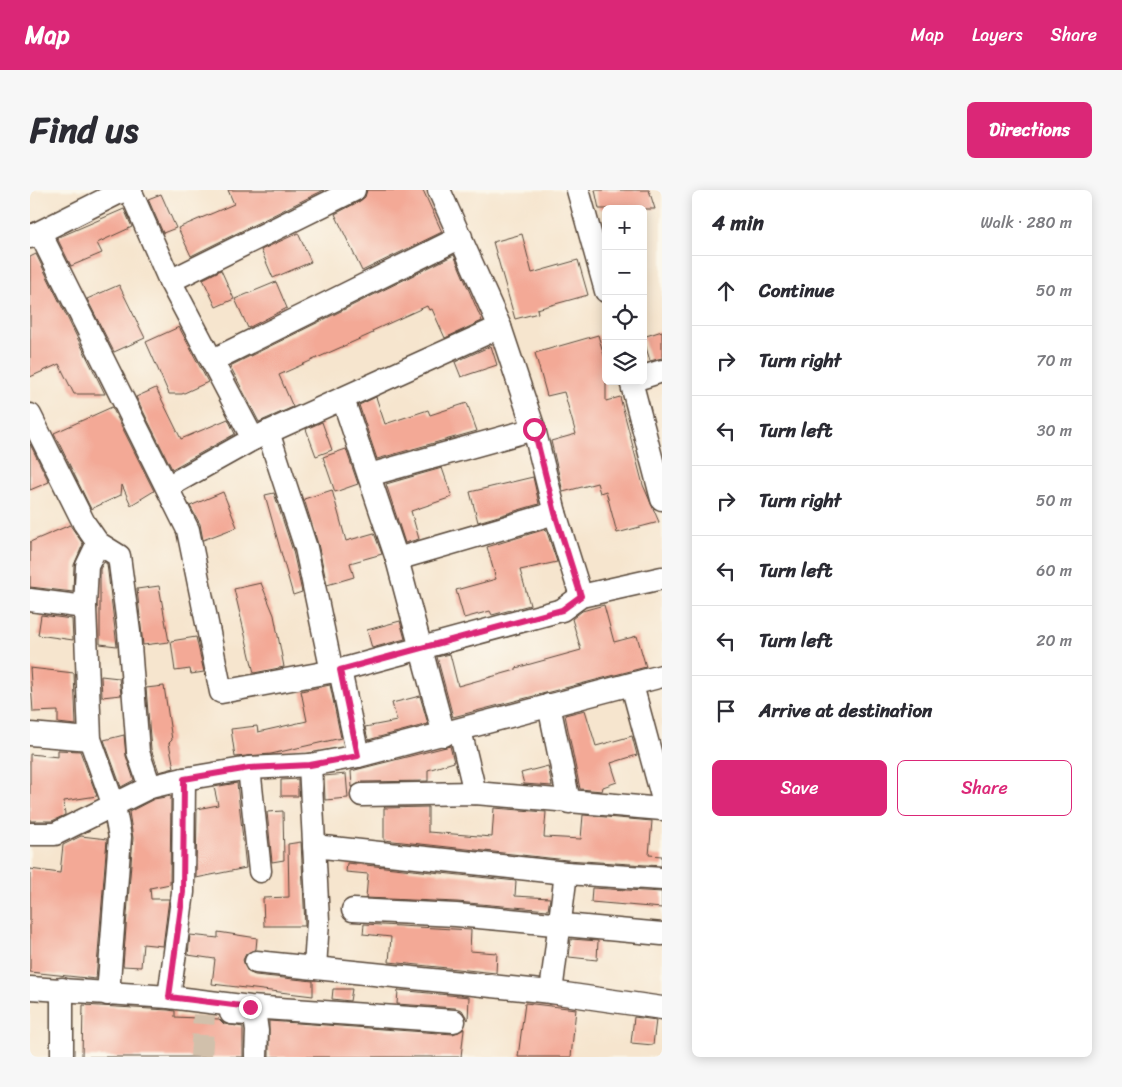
<!DOCTYPE html>
<meta charset="utf-8">
<style>
:root{--surface:#fff;--page:#f7f7f7;--text:#2b2b33;--muted:#7c7c81;--line:#e1e1e2;--accent:#db2777}
body{margin:0;font-family:Sriracha,sans-serif;background:var(--page);color:var(--text)}
.controls{position:absolute;right:15px;top:15px;display:grid;overflow:hidden;border-radius:8px;box-shadow:0 2px 12px #0003}
.controls button{width:45px;height:45px;display:grid;place-items:center;padding:0;border:0;border-bottom:1px solid var(--line);background:var(--surface);color:var(--text);font:25px sans-serif}
.stop{position:absolute;width:15px;height:15px;margin:-11px;border:4px solid #db2777;border-radius:50%;background:#fff}
.stop.end{background:#db2777;border-color:#fff;box-shadow:0 1px 5px #0008}
.list{margin:0;padding:0;list-style:none}
h2{display:flex;justify-content:space-between;align-items:center;height:65px;margin:0;padding:0 20px;font-size:21px}
h2 small{font-size:16px;font-weight:400;color:var(--muted)}
.list li{display:grid;grid-template-columns:32px 1fr auto;gap:15px;align-items:center;box-sizing:border-box;height:70px;padding:0 20px;border-top:1px solid var(--line)}
.list b{display:block;font-size:19px;white-space:nowrap}
.list em{font-size:16px;font-style:normal;color:var(--muted)}
.actions{display:flex;gap:10px;padding:15px 20px}
.actions a{flex:1;padding:11px 0;border:1px solid var(--accent);border-radius:8px;text-align:center;font-size:18px;color:var(--accent)}
.actions .main{background:var(--accent);color:#fff}
.icon{flex:none;width:28px;height:28px;fill:none;stroke:currentColor;stroke-width:2;stroke-linecap:round;stroke-linejoin:round}
.map{position:relative;flex:none;width:632px;height:867px;overflow:hidden;border-radius:8px}
header{display:flex;align-items:center;gap:30px;box-sizing:border-box;height:70px;padding:0 25px;background:var(--accent);color:#fff}
header strong{font-size:24px}
nav{display:flex;gap:28px;margin-inline-start:auto;font-size:18px}
.intro{display:flex;align-items:center;justify-content:space-between;box-sizing:border-box;height:120px;padding:0 30px}
h1{margin:0;font-size:35px}
.button{padding:12px 22px;border-radius:8px;background:var(--accent);color:#fff;font-size:18px;font-weight:700}
main{display:flex;gap:30px;padding:0 30px}
aside{flex:1;background:var(--surface);border-radius:8px;box-shadow:0 2px 12px #0003}
.map>svg:first-child{display:block}
.building{fill:#f3a996}
.lines{fill:none;stroke-linecap:round;stroke-linejoin:round}
.street-tunnel{stroke:#d1c0ab;stroke-width:22;stroke-dasharray:22 11;stroke-linecap:butt}
.street-casing{stroke:#574638;stroke-width:25}
.street{stroke:#fff;stroke-width:22}
.route{stroke:#db2777;stroke-width:6}
</style>
<header>
<strong>Map</strong>
<nav><a>Map</a><a>Layers</a><a>Share</a></nav>
</header>
<div class="intro"><h1>Find us</h1><a class="button">Directions</a></div>
<main>
<div class="map">
<svg width="632" height="867" viewBox="0 0 632 867">
<rect width="100%" height="100%" fill="#fbf7ec"/>
<filter id="ink" filterUnits="userSpaceOnUse"><feTurbulence type="fractalNoise" baseFrequency=".02" numOctaves="2"/><feDisplacementMap in="SourceGraphic" scale="10" xChannelSelector="R" yChannelSelector="G"/><feConvolveMatrix kernelMatrix="1 2 1 2 8 2 1 2 1" color-interpolation-filters="sRGB"/></filter>
<filter id="wash" filterUnits="userSpaceOnUse"><feTurbulence type="fractalNoise" baseFrequency=".0096" numOctaves="4" result="noise"/><feDisplacementMap in="SourceGraphic" scale="20" xChannelSelector="R" yChannelSelector="G"/><feGaussianBlur stdDeviation="1.12" result="paint"/><feColorMatrix in="noise" values="0 0 0 0 0 0 0 0 0 0 0 0 0 0 0 0 0 1.4 0 .05"/><feComposite in="paint" operator="in"/></filter>
<g filter="url(#wash)">
<rect width="100%" height="100%" fill="#f6e5ce"/>
<g id="blocks">
<g class="building">
<polygon points="198,0 294,0 161,66 148,38 204,14"/>
<polygon points="337,0 393,0 412,42 332,81 305,24 330,11 335,7"/>
<polygon points="565,0 619,0 625,19 569,19"/>
<polygon points="131,4 146,38 133,43 118,9"/>
<polygon points="94,19 102,37 67,53 72,63 41,76 27,48"/>
<polygon points="268,43 281,72 243,88 231,60"/>
<polygon points="492,44 502,83 548,70 558,105 507,119 508,123 485,129 463,52"/>
<polygon points="6,64 75,204 44,204 29,174 0,187 0,67"/>
<polygon points="424,65 452,131 415,148 402,119 399,120 397,116 342,141 343,143 249,185 263,217 229,232 200,176"/>
<polygon points="191,80 204,109 186,117 173,89"/>
<polygon points="246,92 257,118 218,138 205,109"/>
<polygon points="89,95 115,148 84,162 57,109"/>
<polygon points="149,137 178,192 152,204 139,204 116,152"/>
<polygon points="632,141 632,168 620,171 613,147"/>
<polygon points="568,145 576,172 576,211 590,207 613,295 629,332 587,343 576,301 570,303 567,293 533,302 521,251 546,244 534,202 517,206 505,163"/>
<polygon points="461,156 467,175 431,187 425,172"/>
<polygon points="126,198 151,249 198,229 205,244 142,279 106,207"/>
<polygon points="346,207 355,234 398,220 400,225 437,213 447,241 347,269 329,215"/>
<polygon points="82,217 124,301 101,315 92,295 91,305 61,319 24,243"/>
<polygon points="292,232 302,260 286,266 276,239"/>
<polygon points="0,254 19,292 0,300"/>
<polygon points="316,259 328,294 305,302 293,267"/>
<polygon points="412,278 422,307 381,321 389,349 375,353 356,294"/>
<polygon points="503,287 509,314 448,332 440,302"/>
<polygon points="302,300 316,351 344,343 352,364 320,373 324,387 297,395 288,354 274,309"/>
<polygon points="193,302 207,337 173,350 170,334 160,316"/>
<polygon points="244,303 263,361 272,402 263,405 235,305"/>
<polygon points="40,335 53,354 44,375 43,402 0,397 0,352"/>
<polygon points="516,339 527,372 490,380 500,415 462,425 460,421 434,428 426,400 466,389 457,357"/>
<polygon points="74,372 77,374 87,456 70,454 70,379"/>
<polygon points="231,393 244,425 254,477 224,483 204,399"/>
<polygon points="129,396 139,452 113,455 107,399"/>
<polygon points="574,415 584,452 607,446 616,477 423,527 407,467 420,464 428,496 486,480 486,478 551,460 542,429 552,421"/>
<polygon points="11,425 42,429 43,450 8,445"/>
<polygon points="370,431 375,449 342,458 337,440"/>
<polygon points="166,447 174,482 161,484 160,479 145,481 141,451"/>
<polygon points="0,478 44,483 46,535 28,533 28,521 3,522"/>
<polygon points="71,486 89,488 91,505 72,507"/>
<polygon points="300,495 311,548 241,564 205,567 201,539 227,536 228,542 277,531 271,501"/>
<polygon points="134,496 142,550 139,553 144,578 129,582 121,559 116,498"/>
<polygon points="390,506 398,534 338,550 335,537 367,531 362,513"/>
<polygon points="555,520 566,556 602,546 607,565 581,573 587,592 573,597 572,601 550,599 535,525"/>
<polygon points="94,545 96,566 104,590 91,597 74,550"/>
<polygon points="420,556 424,572 398,580 398,591 332,592 322,597 321,581"/>
<polygon points="28,560 50,561 67,606 34,611 35,625 22,631 0,631 0,564 28,567"/>
<polygon points="518,576 522,596 494,594 491,583"/>
<polygon points="316,584 318,608 295,610 294,586"/>
<polygon points="268,589 268,606 251,606 251,590"/>
<polygon points="207,593 216,678 166,688 167,619 188,615 184,597"/>
<polygon points="141,606 140,694 120,698 121,709 139,709 133,756 113,754 111,777 93,776 103,648 99,622 124,609"/>
<polygon points="398,617 398,642 462,647 464,618 516,622 514,647 551,649 553,625 622,631 619,665 632,666 632,676 537,670 354,650 354,618"/>
<polygon points="253,621 254,670 242,672 237,622"/>
<polygon points="51,646 77,649 66,789 0,782 0,679 30,683 33,655"/>
<polygon points="271,652 275,736 234,736 233,708 259,707 258,654"/>
<polygon points="317,673 486,691 485,706 520,708 518,720 427,712 336,708 338,684 316,682"/>
<polygon points="562,698 632,702 632,718 561,712"/>
<polygon points="334,734 441,740 440,761 467,763 466,783 359,772 361,747 333,744"/>
<polygon points="188,742 227,748 226,759 216,764 213,770 218,782 225,785 283,791 283,806 182,794 185,769 158,765 160,745 188,748"/>
<polygon points="541,749 568,751 567,770 539,767"/>
<polygon points="303,799 322,799 320,811 302,809"/>
<polygon points="368,800 439,807 438,830 432,820 425,818 367,814"/>
<polygon points="495,813 546,819 541,867 488,867"/>
<polygon points="53,815 138,820 145,821 145,827 189,829 194,834 213,837 213,867 52,867"/>
<polygon points="604,827 626,830 623,855 601,853"/>
<polygon points="239,831 423,844 434,839 431,867 239,867"/>
</g>
</g>
</g>
<g filter="url(#ink)">
<use href="#blocks" fill-opacity="0" stroke="#574638" stroke-width="1"/>
<g class="lines">
<polyline class="street-tunnel" points="171,867 174,825"/>
<g class="street-casing">
<g id="street">
<polyline points="100,0 140,91 223,249"/>
<polyline points="409,0 470,137 504,239 525,323 551,406"/>
<polyline points="548,0 576,101"/>
<polyline points="10,43 158,340 191,502 310,480 532,420 551,406 632,388"/>
<polyline points="0,47 94,0"/>
<polyline points="140,91 324,0"/>
<polyline points="183,170 431,47"/>
<polyline points="613,187 632,181"/>
<polyline points="601,191 632,309"/>
<polyline points="313,209 367,369 414,545"/>
<polyline points="0,225 54,333 68,353 89,366 99,442 108,562 120,597"/>
<polyline points="238,242 276,358 302,482"/>
<polyline points="339,285 504,239"/>
<polyline points="137,297 223,249 470,137"/>
<polyline points="68,353 57,376 55,417 60,549 84,616 90,647 78,804"/>
<polyline points="367,369 525,323"/>
<polyline points="0,410 55,417"/>
<polyline points="310,480 328,566"/>
<polyline points="602,495 632,606"/>
<polyline points="519,515 539,612"/>
<polyline points="430,540 445,603"/>
<polyline points="0,544 60,549"/>
<polyline points="280,575 288,731 285,778"/>
<polyline points="219,578 230,681"/>
<polyline points="332,605 445,603 632,619"/>
<polyline points="0,644 25,644 120,597 154,589 219,578 280,575 328,566 632,486"/>
<polyline points="284,656 536,683 632,689"/>
<polyline points="323,720 426,725 632,744"/>
<polyline points="226,772 521,802 632,818"/>
<polyline points="0,798 139,807 153,702 154,589"/>
<polyline points="521,802 536,683"/>
<polyline points="139,807 220,817 424,831"/>
<polyline points="201,823 218,824 225,827 227,841 226,867"/>
<polyline points="32,867 32,799"/>
</g>
</g>
<use href="#street" class="street"/>
</g>
</g>
<g class="lines" filter="url(#ink)">
<polyline class="route" points="220,817 139,807 153,702 154,589 219,578 280,575 328,566 310,480 532,420 551,406 525,323 504,239"/>
</g>
</svg>
<div class="controls">
<button>+</button>
<button>−</button>
<button><svg class="icon" aria-label="locate" viewBox="0 0 24 24"><circle cx="12" cy="12" r="6"/><path d="M12 2v4M12 18v4M2 12h4M18 12h4"/></svg></button>
<button><svg class="icon" aria-label="layers" viewBox="0 0 24 24"><path d="M12 4l9 5-9 5-9-5zM3 14l9 5 9-5"/></svg></button>
</div>
<div class="stop" style="left:504px;top:239px"></div>
<div class="stop end" style="left:220px;top:817px"></div>
</div>
<aside>
<h2>4 min<small>Walk · 280 m</small></h2>
<ul class="list">
<li><svg class="icon" aria-label="ahead" viewBox="0 0 24 24"><path d="M12 20V5M6 11l6-6 6 6"/></svg><div><b>Continue</b></div><em>50 m</em></li>
<li><svg class="icon" aria-label="right" viewBox="0 0 24 24"><path d="M7 20v-9h11M14 6l5 5-5 5"/></svg><div><b>Turn right</b></div><em>70 m</em></li>
<li><svg class="icon" aria-label="left" viewBox="0 0 24 24"><path d="M17 20v-9H6M10 6l-5 5 5 5"/></svg><div><b>Turn left</b></div><em>30 m</em></li>
<li><svg class="icon" aria-label="right" viewBox="0 0 24 24"><path d="M7 20v-9h11M14 6l5 5-5 5"/></svg><div><b>Turn right</b></div><em>50 m</em></li>
<li><svg class="icon" aria-label="left" viewBox="0 0 24 24"><path d="M17 20v-9H6M10 6l-5 5 5 5"/></svg><div><b>Turn left</b></div><em>60 m</em></li>
<li><svg class="icon" aria-label="left" viewBox="0 0 24 24"><path d="M17 20v-9H6M10 6l-5 5 5 5"/></svg><div><b>Turn left</b></div><em>20 m</em></li>
<li><svg class="icon" aria-label="arrive" viewBox="0 0 24 24"><path d="M6 21V4h12l-3 4 3 4H6"/></svg><div><b>Arrive at destination</b></div></li>
</ul>
<div class="actions"><a class="main">Save</a><a>Share</a></div>
</aside>
</main>
